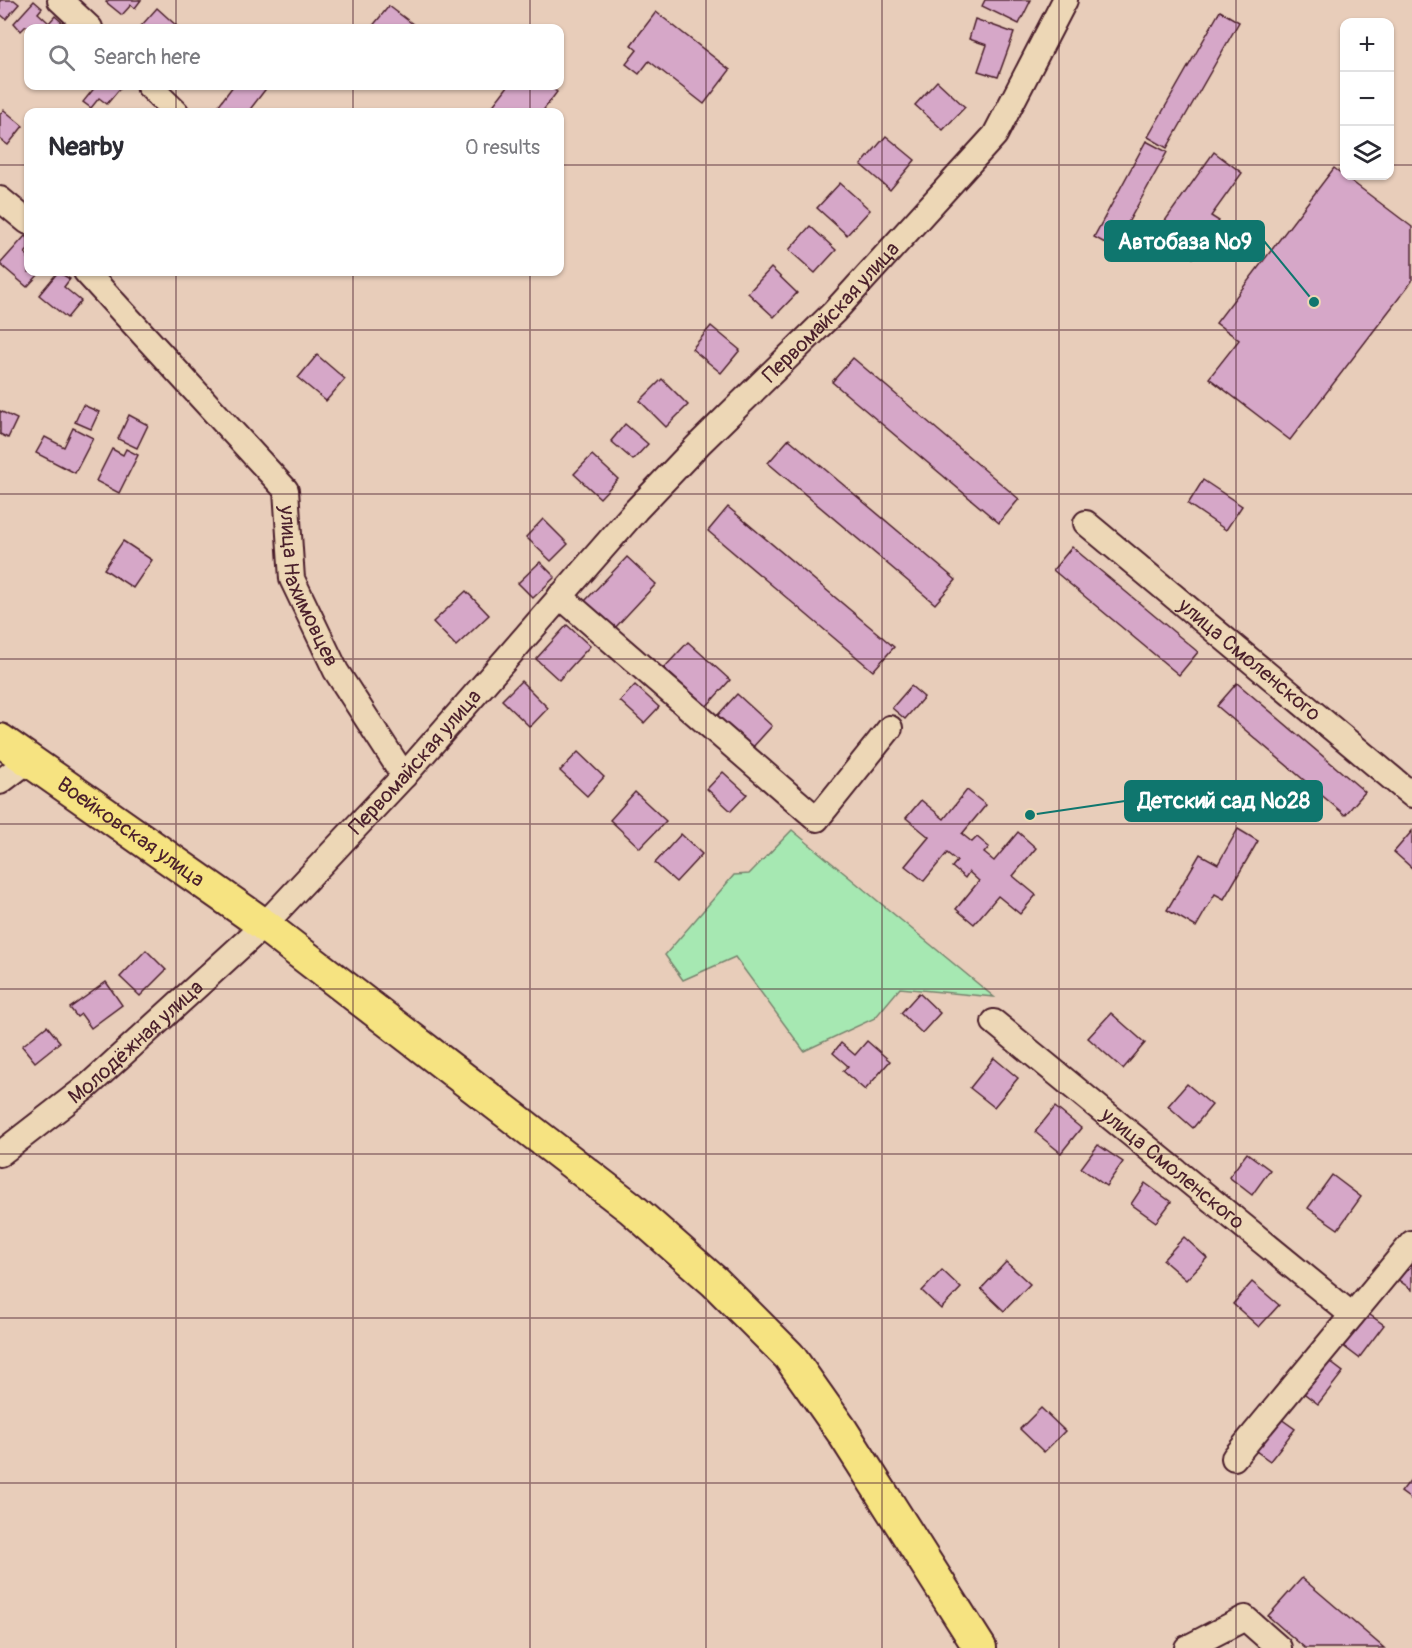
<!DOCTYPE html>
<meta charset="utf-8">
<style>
:root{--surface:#fff;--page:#f7f7f7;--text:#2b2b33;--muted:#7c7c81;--line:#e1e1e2}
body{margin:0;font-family:Pangolin,sans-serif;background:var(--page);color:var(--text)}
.controls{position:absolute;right:18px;top:18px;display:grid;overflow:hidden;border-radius:12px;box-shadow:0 2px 4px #0004}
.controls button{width:54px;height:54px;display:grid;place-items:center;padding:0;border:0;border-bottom:2px solid var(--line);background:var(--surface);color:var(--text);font:30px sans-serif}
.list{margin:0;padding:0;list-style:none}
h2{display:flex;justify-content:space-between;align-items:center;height:78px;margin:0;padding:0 24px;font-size:26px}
h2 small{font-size:20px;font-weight:400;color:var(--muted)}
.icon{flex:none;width:33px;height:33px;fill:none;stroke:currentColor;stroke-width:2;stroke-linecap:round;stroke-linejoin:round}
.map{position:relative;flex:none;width:1412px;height:1648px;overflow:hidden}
.search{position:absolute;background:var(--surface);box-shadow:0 2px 4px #0004;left:24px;top:24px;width:540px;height:66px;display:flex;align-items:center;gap:15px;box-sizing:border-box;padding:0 21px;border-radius:12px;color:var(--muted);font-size:22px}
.panel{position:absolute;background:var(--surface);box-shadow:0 2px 4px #0004;left:24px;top:108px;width:540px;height:168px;border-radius:12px}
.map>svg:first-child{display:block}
.green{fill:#a6e8b2;stroke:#78846e;stroke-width:1.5}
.building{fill:#d6a7c8;stroke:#4a1f2b;stroke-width:1.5}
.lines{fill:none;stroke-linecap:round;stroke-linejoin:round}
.minor-casing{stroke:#4a1f2b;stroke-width:28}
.major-casing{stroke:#4a1f2b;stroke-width:36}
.minor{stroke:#edd7b6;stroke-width:24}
.major{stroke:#f6e381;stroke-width:32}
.grid{fill:none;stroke:#4a1f2b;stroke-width:1.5;stroke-opacity:0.55}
.labels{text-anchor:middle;stroke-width:4.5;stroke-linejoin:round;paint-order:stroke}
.street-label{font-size:21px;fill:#4a1f2b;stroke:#edd7b6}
.leader{fill:none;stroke:#0f766e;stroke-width:2}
.callout-dot{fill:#0f766e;stroke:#edd7b6;stroke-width:2}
.callout{fill:#0f766e;stroke:#0f766e;stroke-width:2}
.callout-label{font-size:22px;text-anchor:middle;font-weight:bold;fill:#fff}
</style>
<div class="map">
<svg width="1412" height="1648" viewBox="0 0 1412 1648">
<rect width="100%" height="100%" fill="#e8cdba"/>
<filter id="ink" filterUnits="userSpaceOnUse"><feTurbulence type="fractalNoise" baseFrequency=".0167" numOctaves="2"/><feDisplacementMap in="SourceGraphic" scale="12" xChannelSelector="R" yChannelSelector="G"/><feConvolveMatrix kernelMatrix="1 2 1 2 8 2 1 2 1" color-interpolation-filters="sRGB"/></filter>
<g filter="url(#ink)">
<polygon class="green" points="792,830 994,997 900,988 875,1018 804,1051 735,957 683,980 665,955 734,875 749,874"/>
<g class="building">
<polygon points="0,0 14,0 19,4 6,19 0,14"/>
<polygon points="109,0 141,0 135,8 131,5 122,15 106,2"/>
<polygon points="985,0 1031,0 1019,24 982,6"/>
<polygon points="34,1 42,8 38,13 49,23 55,16 68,28 29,28 26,26 21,31 14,23"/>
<polygon points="389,6 418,28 371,28"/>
<polygon points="157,8 179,28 144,28 141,26"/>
<polygon points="1220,11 1239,22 1167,148 1148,137"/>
<polygon points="656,12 730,70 704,104 649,61 639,74 626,64 637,50 631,45"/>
<polygon points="975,19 1014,33 998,77 978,71 987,45 969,39"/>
<polygon points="937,81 965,107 943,130 915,105"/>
<polygon points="96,86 122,86 107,104 99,98 91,108 83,102"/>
<polygon points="233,86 268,86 248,112 218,112 215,110"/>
<polygon points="508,86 548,86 557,92 542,112 488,112"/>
<polygon points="4,110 23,126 8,145 0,139 0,114"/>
<polygon points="886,136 915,160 890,190 861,165"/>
<polygon points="1146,141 1167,152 1114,248 1094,237"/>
<polygon points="1214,152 1242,173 1211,216 1219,221 1193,258 1157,232"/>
<polygon points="1334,168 1412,227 1412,281 1290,440 1209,378 1239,340 1216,323"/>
<polygon points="840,183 870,210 847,235 817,208"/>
<polygon points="810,226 836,250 815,273 789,250"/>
<polygon points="25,236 28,239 28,250 25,253 28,256 28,272 41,272 27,287 0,264"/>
<polygon points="771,268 797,293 774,317 748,293"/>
<polygon points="58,272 70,279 64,287 81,301 67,318 39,295"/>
<polygon points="711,326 740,350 721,373 692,349"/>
<polygon points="317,355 345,379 326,401 298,378"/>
<polygon points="853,358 1019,499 999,523 832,382"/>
<polygon points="662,379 688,405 666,427 640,401"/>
<polygon points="83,405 99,412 91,429 75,422"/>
<polygon points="0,411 17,419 8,438 0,434"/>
<polygon points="129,415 148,425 137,448 118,439"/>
<polygon points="625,424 648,444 633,460 611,441"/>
<polygon points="73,428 93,438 75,473 36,453 45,437 64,447"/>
<polygon points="789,439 956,580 935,604 768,463"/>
<polygon points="112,449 123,455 126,449 138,455 119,493 96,481"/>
<polygon points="592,455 618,479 600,498 574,474"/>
<polygon points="1203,480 1242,506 1226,530 1188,504"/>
<polygon points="728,507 894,647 873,671 708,531"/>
<polygon points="543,519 568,544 551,561 526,537"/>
<polygon points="123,541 152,560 133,588 104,569"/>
<polygon points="1072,547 1198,652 1179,675 1053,570"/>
<polygon points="627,557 656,584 614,629 585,601"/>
<polygon points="540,562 555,577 533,598 518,583"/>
<polygon points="466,591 489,615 456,646 433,622"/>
<polygon points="567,625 590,646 559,680 536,659"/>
<polygon points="688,642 730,680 706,707 664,668"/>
<polygon points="521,681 548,708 530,727 502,700"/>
<polygon points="1237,683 1365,792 1345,815 1217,706"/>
<polygon points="635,685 659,707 644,723 620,701"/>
<polygon points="911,686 924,697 905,719 892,708"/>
<polygon points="737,694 772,726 752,748 717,716"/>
<polygon points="578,752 604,777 587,796 560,771"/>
<polygon points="723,772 747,794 731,811 707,789"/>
<polygon points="967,790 986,805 962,834 972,842 977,837 989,847 984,853 994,861 1018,832 1036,848 1013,876 1036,895 1020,914 998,896 974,924 956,909 979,881 969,872 965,878 952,867 957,861 947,853 924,881 905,866 929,837 906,818 921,800 944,819"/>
<polygon points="635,792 666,821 640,848 610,820"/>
<polygon points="1238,829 1258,841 1224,899 1215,894 1196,927 1167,910 1200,854 1218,864"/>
<polygon points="1412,831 1412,868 1394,852"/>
<polygon points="681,834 702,854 676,882 655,863"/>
<polygon points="146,950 166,970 140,996 120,977"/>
<polygon points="106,982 122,1005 91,1028 81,1014 77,1017 70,1008"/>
<polygon points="919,993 940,1013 922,1033 901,1013"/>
<polygon points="1111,1013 1145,1043 1123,1069 1088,1038"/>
<polygon points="47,1026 60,1042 35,1062 22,1046"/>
<polygon points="867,1041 890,1061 865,1090 843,1071 848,1066 833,1053 841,1043 855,1055"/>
<polygon points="994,1058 1018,1078 994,1107 970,1088"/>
<polygon points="1187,1084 1212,1105 1193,1128 1168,1106"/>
<polygon points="1055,1107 1081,1128 1061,1153 1035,1132"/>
<polygon points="1098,1145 1123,1162 1106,1186 1081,1168"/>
<polygon points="1247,1153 1270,1170 1252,1195 1229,1177"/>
<polygon points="1332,1175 1361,1197 1338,1229 1308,1208"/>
<polygon points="1145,1183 1171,1202 1156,1222 1131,1204"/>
<polygon points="1184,1237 1207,1258 1186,1280 1163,1260"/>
<polygon points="1412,1250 1412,1290 1392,1275"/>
<polygon points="1006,1262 1030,1284 1004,1311 981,1289"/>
<polygon points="942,1270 961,1288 941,1309 922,1291"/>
<polygon points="1252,1282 1279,1305 1259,1327 1233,1304"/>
<polygon points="1363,1310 1384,1325 1359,1358 1338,1342"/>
<polygon points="1322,1356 1343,1372 1318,1404 1297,1388"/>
<polygon points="1041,1408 1065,1431 1044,1452 1020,1429"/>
<polygon points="1274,1414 1295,1429 1270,1461 1249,1446"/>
<polygon points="1412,1478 1412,1500 1401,1492"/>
<polygon points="1302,1578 1384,1648 1305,1648 1268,1616"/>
</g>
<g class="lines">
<g class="minor-casing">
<g id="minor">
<polyline points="60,0 90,28"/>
<polyline points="149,86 176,112"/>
<polyline points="0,199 28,222"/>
<path id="s1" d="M 86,272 L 286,490 L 292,579 L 336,671 L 404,776"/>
<path id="s2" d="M 1086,523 L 1412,795"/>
<polyline points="560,596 817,819 890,728"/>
<polyline points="0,782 28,761"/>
<path id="s3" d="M 994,1022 L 1352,1315"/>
<path id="s4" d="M 0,1154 L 89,1085 L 264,925 L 404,776 L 636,510 L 699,444 L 834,312 L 995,135 L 1065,0"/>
<polyline points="1234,1458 1412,1243"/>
<polyline points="1187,1648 1245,1618 1279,1648"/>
</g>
</g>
<g class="major-casing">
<g id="major">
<path id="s5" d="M 0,740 L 264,925 L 631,1208 L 715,1282 L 789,1356 L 842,1431 L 980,1648"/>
</g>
</g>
<use href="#minor" class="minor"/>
<use href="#major" class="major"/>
</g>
</g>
<path class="grid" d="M 176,0 L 176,28M 353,0 L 353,28M 530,0 L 530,28M 706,0 L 706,1648M 882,0 L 882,1648M 1059,0 L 1059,1648M 1236,0 L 1236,1648M 176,86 L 176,112M 353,86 L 353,112M 530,86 L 530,112M 0,165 L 28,165M 560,165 L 1344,165M 1390,165 L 1412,165M 176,272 L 176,1648M 353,272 L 353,1648M 530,272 L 530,1648M 0,330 L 1412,330M 0,494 L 1412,494M 0,659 L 1412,659M 0,824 L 1412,824M 0,989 L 1412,989M 0,1154 L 1412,1154M 0,1318 L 1412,1318M 0,1483 L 1412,1483"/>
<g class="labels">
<g class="street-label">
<text dy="7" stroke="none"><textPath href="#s4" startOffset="1185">Первомайская улица</textPath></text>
<text dy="7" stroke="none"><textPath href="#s1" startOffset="396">улица Нахимовцев</textPath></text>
<text dy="7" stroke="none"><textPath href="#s2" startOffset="213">улица Смоленского</textPath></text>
<text dy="7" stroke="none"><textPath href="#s4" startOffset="572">Первомайская улица</textPath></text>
<text dy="7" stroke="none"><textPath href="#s5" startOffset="160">Воейковская улица</textPath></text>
<text dy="7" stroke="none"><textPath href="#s4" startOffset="176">Молодёжная улица</textPath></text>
<text dy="7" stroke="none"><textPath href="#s3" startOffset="231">улица Смоленского</textPath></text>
</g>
</g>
<path class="leader" d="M1314 302L1264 241M1030 815L1125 801"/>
<g class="callout-dot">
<circle cx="1314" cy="302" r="6"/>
<circle cx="1030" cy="815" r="6"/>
</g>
<g class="callout">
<rect x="1105" y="221" width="159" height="40" rx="6"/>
<rect x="1125" y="781" width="197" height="40" rx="6"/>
</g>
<g class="callout-label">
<text x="1185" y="249">Автобаза №9</text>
<text x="1224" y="808">Детский сад №28</text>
</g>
</svg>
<div class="controls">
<button>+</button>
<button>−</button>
<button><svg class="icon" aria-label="layers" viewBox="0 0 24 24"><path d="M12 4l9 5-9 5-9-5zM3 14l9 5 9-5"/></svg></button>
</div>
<div class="search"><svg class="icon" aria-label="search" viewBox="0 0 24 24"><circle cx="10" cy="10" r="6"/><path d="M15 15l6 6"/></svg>Search here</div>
<section class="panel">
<h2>Nearby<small>0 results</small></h2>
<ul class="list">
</ul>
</section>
</div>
